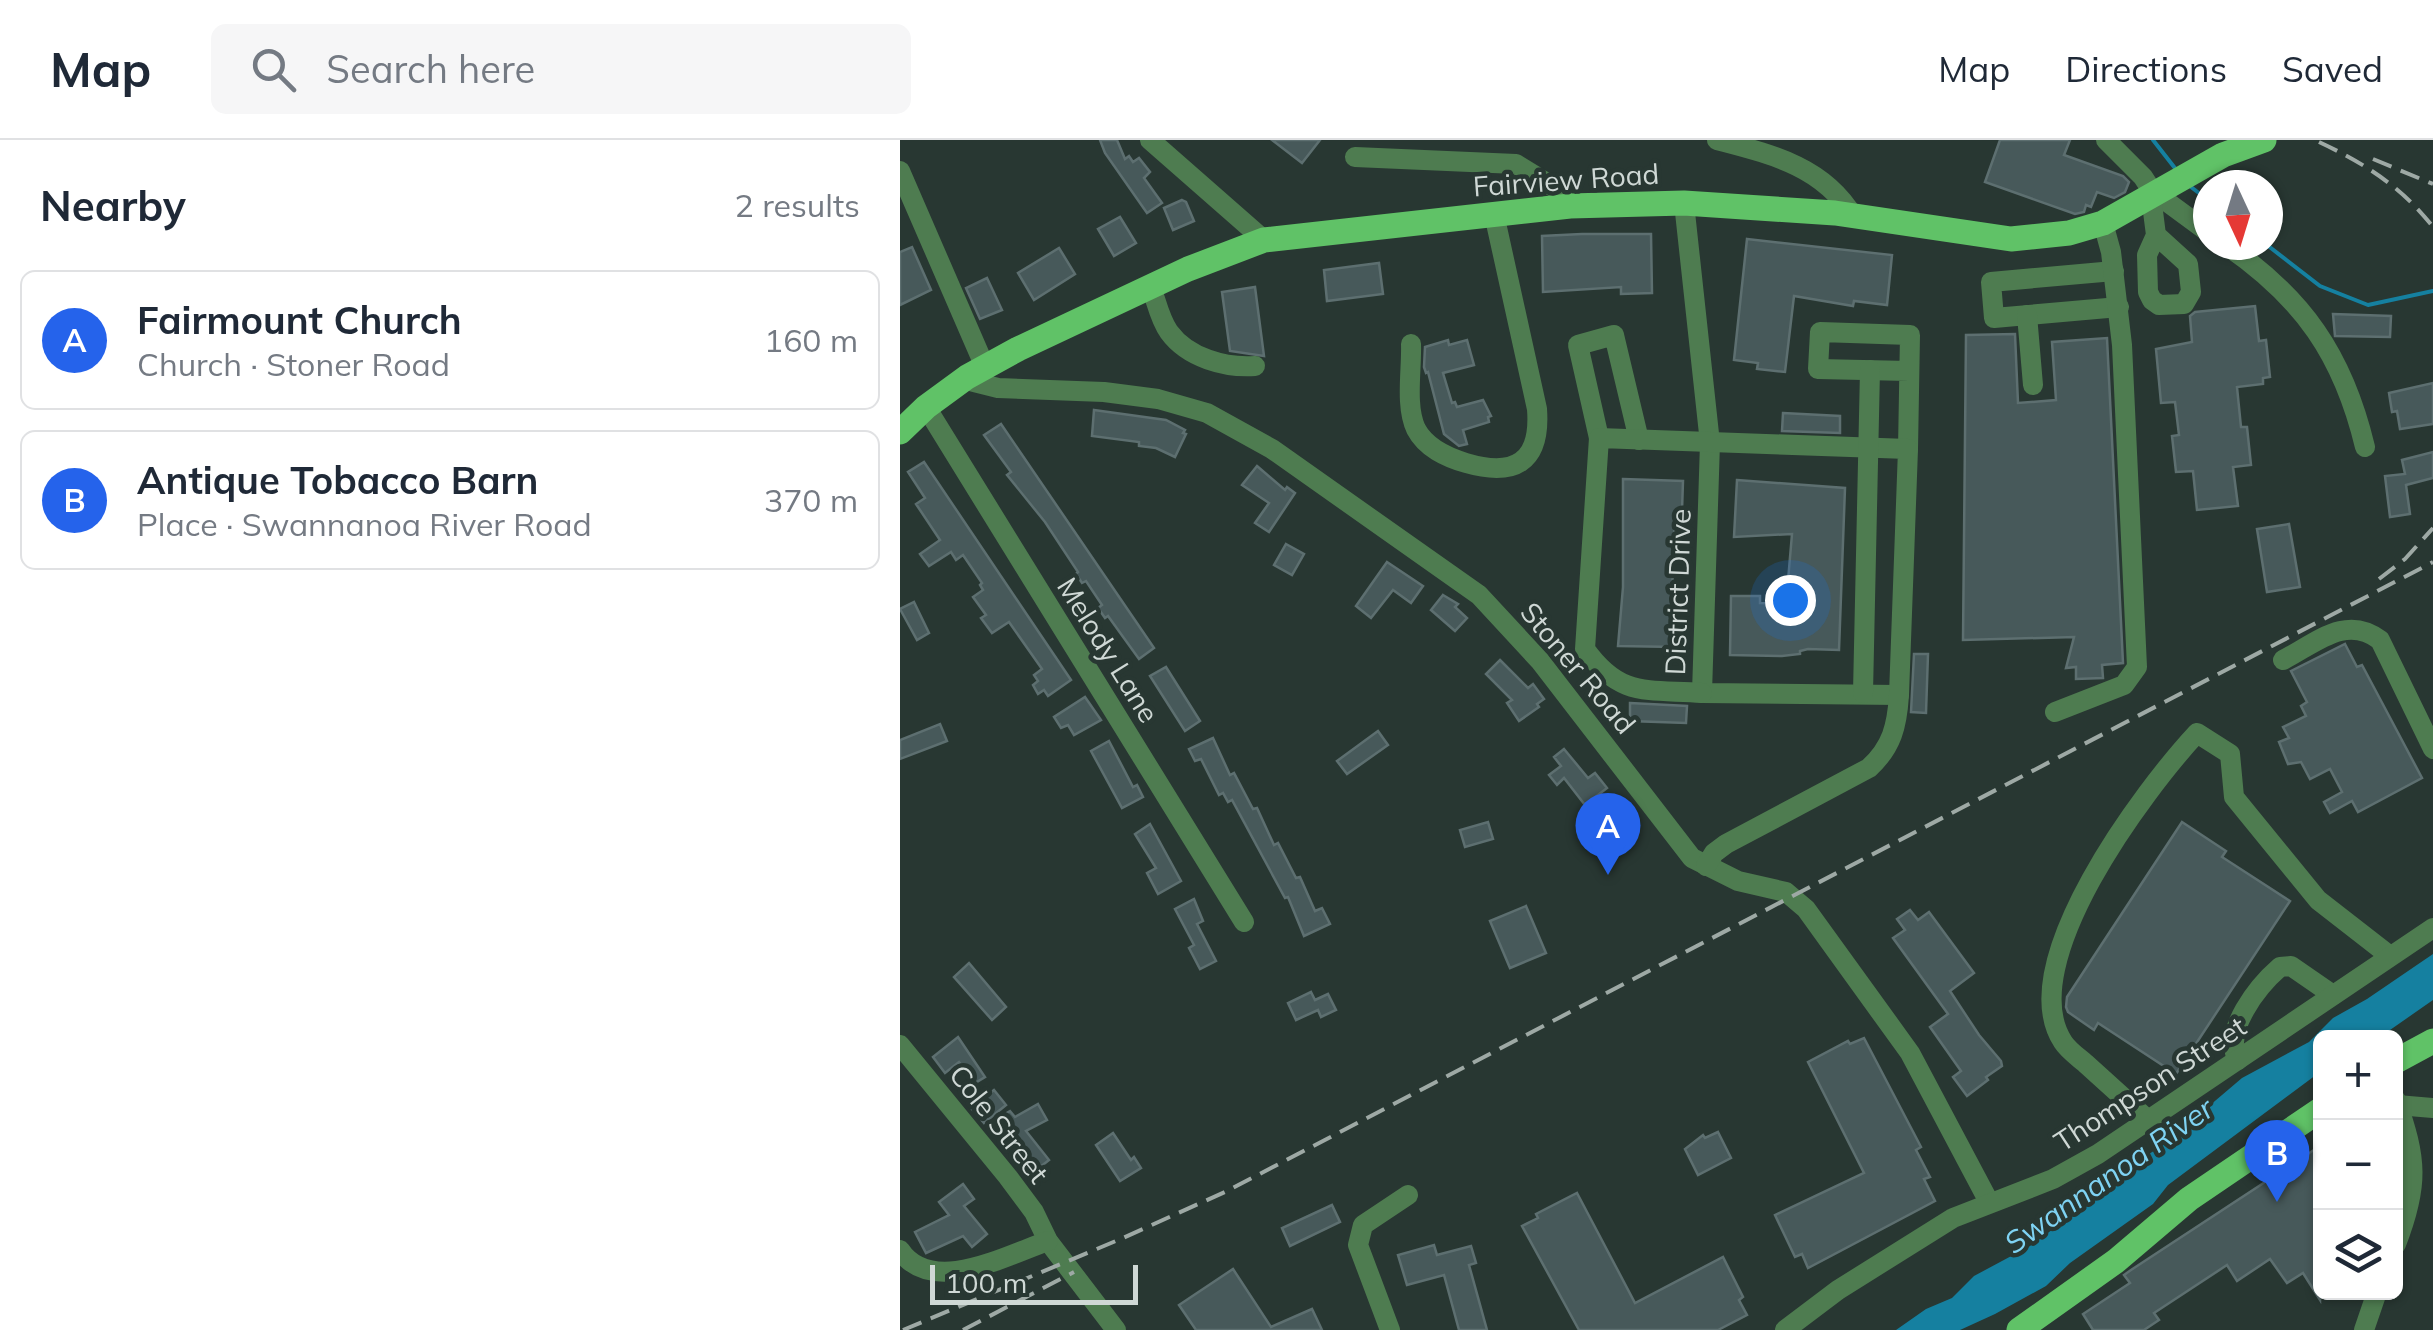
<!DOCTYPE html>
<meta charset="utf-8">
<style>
:root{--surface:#fff;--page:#f6f6f7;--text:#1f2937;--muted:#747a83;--line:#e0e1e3;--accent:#2563eb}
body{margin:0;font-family:Mulish,sans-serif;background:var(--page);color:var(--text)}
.controls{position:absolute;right:30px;bottom:30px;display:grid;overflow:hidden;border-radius:15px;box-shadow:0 2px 8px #0004}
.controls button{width:90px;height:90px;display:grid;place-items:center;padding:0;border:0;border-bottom:2px solid var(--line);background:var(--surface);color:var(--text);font:50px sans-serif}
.compass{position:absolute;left:1293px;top:30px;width:90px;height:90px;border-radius:50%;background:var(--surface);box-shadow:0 2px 8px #0004;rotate:176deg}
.scale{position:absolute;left:30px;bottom:25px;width:208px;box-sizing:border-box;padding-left:10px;border:5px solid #cfd8d5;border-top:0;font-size:28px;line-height:35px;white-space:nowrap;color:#cfd8d5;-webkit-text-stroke:8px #283732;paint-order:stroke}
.you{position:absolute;left:890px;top:460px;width:35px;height:35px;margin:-25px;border:8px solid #fff;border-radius:50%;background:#1a73e8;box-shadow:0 0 0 15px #1a73e833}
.badge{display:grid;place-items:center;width:65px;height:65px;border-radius:50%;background:var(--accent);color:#fff;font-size:32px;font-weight:700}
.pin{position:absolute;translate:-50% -82px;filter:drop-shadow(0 2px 5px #0008)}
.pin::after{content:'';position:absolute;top:52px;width:35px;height:30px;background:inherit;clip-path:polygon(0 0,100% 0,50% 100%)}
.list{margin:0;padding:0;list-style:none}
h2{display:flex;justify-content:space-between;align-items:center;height:130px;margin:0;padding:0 40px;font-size:42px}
h2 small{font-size:32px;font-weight:400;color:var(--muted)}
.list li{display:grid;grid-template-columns:65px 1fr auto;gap:30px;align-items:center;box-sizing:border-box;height:140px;margin:0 20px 20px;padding:0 20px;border:2px solid var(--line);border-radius:15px}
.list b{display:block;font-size:38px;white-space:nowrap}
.list p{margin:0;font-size:32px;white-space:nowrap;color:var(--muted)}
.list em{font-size:32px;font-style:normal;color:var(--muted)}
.icon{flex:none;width:55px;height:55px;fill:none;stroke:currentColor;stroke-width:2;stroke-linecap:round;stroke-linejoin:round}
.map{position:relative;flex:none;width:1533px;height:1190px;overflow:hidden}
header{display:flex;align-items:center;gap:60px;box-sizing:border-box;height:140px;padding:0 50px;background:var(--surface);border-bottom:2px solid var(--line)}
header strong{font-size:48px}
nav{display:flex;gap:55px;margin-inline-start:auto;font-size:35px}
.search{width:700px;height:90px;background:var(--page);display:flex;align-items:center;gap:25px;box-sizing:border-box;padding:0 35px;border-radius:15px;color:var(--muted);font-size:38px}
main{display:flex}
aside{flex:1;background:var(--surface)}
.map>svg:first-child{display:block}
.water{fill:#1580a0}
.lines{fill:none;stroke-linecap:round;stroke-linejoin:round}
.stream{stroke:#1580a0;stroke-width:4}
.building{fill:#47595a;stroke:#5d6f70;stroke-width:2.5}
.minor{stroke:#4e7c50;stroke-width:20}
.major{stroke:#60c267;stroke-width:25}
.rail{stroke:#9ea9a5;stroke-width:4;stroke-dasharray:20 10;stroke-linecap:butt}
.labels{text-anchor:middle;stroke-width:9;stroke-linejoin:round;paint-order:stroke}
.street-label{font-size:28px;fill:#cfd8d5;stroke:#283732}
.water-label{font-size:30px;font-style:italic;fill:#7fd3f3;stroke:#283732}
</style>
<header>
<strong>Map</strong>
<div class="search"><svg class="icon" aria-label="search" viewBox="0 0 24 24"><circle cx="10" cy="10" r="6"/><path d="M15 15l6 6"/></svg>Search here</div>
<nav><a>Map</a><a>Directions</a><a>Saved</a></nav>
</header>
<main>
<aside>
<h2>Nearby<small>2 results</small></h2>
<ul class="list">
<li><span class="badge">A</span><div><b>Fairmount Church</b><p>Church · Stoner Road</p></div><em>160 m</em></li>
<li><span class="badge">B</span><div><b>Antique Tobacco Barn</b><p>Place · Swannanoa River Road</p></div><em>370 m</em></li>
</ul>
</aside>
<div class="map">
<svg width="1533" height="1190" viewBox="0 0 1533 1190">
<rect width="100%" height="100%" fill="#283732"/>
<polygon class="water" points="1533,814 1533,860 1480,897 1420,898 1420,932 1268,1045 1253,1064 1170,1123 1146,1146 1095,1174 1060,1190 996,1190 1026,1169 1052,1158 1074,1136 1130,1106 1197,1057 1239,1020 1262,1006 1342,938 1409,902 1433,878 1467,859"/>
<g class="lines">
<g class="stream">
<polyline points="1253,0 1278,32"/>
<polyline points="1291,47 1308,60"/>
<polyline points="1367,105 1420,146 1468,165 1533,151"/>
</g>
</g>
<g class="building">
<polygon points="200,0 217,0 225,19 229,16 233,22 239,18 250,32 244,38 262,63 247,73 205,13"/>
<polygon points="372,0 420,0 402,23"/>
<polygon points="1100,0 1170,0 1164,15 1223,36 1229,42 1225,52 1214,58 1197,52 1191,67 1186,65 1184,72 1175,74 1085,42"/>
<polygon points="282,60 286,62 294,81 273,90 264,68"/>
<polygon points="220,77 236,103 214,116 198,89"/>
<polygon points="682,94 751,94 752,153 721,154 721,147 643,152 642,96"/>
<polygon points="847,99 992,115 987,165 954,161 953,166 894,156 885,232 857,229 858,223 834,220"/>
<polygon points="12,107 31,150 0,165 0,112"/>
<polygon points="159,108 175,134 134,160 118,133"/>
<polygon points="479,123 483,154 427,161 424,130"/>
<polygon points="87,138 102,170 80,179 66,148"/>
<polygon points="355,147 364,216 330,211 322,152"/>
<polygon points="1355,166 1359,201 1366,200 1370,237 1363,238 1363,244 1337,247 1341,287 1347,287 1351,325 1333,327 1338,366 1297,370 1293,331 1276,332 1272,296 1279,295 1275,262 1261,263 1256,209 1292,202 1290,176 1295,172"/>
<polygon points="1433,174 1491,176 1490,197 1435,196"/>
<polygon points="1115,194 1118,263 1156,260 1152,202 1207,198 1223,523 1202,525 1203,538 1176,539 1176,527 1166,528 1174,497 1063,500 1066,195"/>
<polygon points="548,200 549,205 567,200 574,225 543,233 552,263 555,262 557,267 583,260 591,276 588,277 589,282 563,290 567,304 559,306 544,294 528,232 526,233 524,227 525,207"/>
<polygon points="1533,243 1533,284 1500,289 1497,271 1492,272 1489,253"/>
<polygon points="194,270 266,280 285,290 283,293 286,294 275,317 256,308 239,306 239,302 192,296"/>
<polygon points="883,273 940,276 940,293 882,291"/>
<polygon points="101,284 254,508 239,519 208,476 205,478 198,468 202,465 186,441 182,443 176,434 178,432 145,382 107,335 111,332 84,295"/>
<polygon points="1533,312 1533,338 1506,345 1510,374 1490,377 1485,336 1505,334 1502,320"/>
<polygon points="24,322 171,540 148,556 144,550 138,554 133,545 138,541 134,535 142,529 109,482 92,493 81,478 86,475 73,457 83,450 80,445 82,443 63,415 56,420 51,412 29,426 20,414 40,400 16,364 25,358 8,332"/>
<polygon points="357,326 385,350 387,347 395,353 369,392 355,383 369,363 342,345"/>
<polygon points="723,339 783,341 782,371 775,371 772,456 775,456 776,507 718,506 723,447"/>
<polygon points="837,340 945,348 939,510 908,509 900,511 900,514 882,516 830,515 831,456 860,456 860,463 886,464 892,394 834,397"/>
<polygon points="1389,384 1400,447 1367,452 1357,389"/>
<polygon points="386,404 404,414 392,435 374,425"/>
<polygon points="487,422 523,446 511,463 493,450 471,478 456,466"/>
<polygon points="543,455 558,464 555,467 567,478 555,491 531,470"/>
<polygon points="14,462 29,493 17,500 0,469"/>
<polygon points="1445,504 1457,527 1462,525 1522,638 1458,672 1452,661 1430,673 1424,662 1442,652 1430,629 1410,639 1401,622 1388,624 1379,602 1389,598 1383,587 1406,576 1401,566 1407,562 1391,531"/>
<polygon points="1014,514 1028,514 1026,573 1011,572"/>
<polygon points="600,520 628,548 633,544 644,559 637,564 639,567 619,581 607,563 612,560 586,534"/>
<polygon points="266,527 300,581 285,591 250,536"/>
<polygon points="185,557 201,580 174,595 168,585 161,588 154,577"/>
<polygon points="730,563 787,566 786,583 730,581"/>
<polygon points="40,584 47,601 0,619 0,600"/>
<polygon points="478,591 488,605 447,634 437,621"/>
<polygon points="313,598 330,635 334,633 353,669 357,668 374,705 378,703 396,738 400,737 415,771 422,768 430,784 404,796 388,757 385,758 332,660 328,662 323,653 319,655 301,619 295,621 289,609"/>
<polygon points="209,601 233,647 237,645 243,657 222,668 191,611"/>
<polygon points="664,609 688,638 695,633 707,648 685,665 664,638 657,645 649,635 661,626 654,617"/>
<polygon points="588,682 593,699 565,707 560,690"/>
<polygon points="1282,682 1326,711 1322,717 1390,761 1276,934 1198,883 1194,890 1168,872 1166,867 1167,857"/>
<polygon points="250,684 281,741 258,754 247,733 256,728 235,694"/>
<polygon points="294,759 303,781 297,784 316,821 300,829 289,808 294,805 275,769"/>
<polygon points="626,766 646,813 610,828 590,781"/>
<polygon points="1010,770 1018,780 1029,772 1074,833 1050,851 1079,895 1101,921 1102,926 1086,937 1088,940 1067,956 1053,937 1061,931 1030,887 1048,874 993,798 1005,790 997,779"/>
<polygon points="69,823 106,867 92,880 54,837"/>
<polygon points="411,852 415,860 428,854 436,870 421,877 418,870 396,880 388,863"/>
<polygon points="58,897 85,937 75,943 59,922 45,933 33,917"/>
<polygon points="964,898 1021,1007 1016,1010 1030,1037 1024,1039 1035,1061 908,1128 902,1114 895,1117 875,1075 964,1033 908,922 948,901 950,904"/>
<polygon points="94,950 106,965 84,983 71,968"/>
<polygon points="138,964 147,980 126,991 149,1020 130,1035 114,1014 123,1007 105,974 110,971 115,977"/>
<polygon points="818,992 831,1018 798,1035 785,1009 803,995 805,998"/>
<polygon points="213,993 231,1020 234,1017 241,1028 220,1041 196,1005"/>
<polygon points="1420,1006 1420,1160 1403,1133 1387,1143 1370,1119 1337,1141 1327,1125 1254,1173 1259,1180 1244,1190 1193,1190 1183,1174 1230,1143 1224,1135 1231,1130"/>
<polygon points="63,1044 74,1059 64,1066 87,1094 72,1107 63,1096 26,1113 15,1092 49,1075 39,1062"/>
<polygon points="677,1053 735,1163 823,1117 843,1157 839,1160 847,1175 818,1190 679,1190 622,1086 638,1078 636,1074"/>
<polygon points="432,1065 440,1082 390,1106 382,1088"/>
<polygon points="534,1105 537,1115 571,1106 576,1123 569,1125 587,1190 559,1190 544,1135 507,1145 498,1115"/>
<polygon points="333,1129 371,1187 412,1169 422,1190 296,1190 279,1165"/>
</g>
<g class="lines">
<g class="minor">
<polyline points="250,0 364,100"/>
<path d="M 817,0 C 870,14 923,26 953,76"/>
<polyline points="1206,0 1243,37 1254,54"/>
<polyline points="455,17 616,24 660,51 666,67"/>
<polyline points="0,31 85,227"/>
<polyline points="1255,53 1308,92"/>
<polyline points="1251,56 1256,95 1247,115 1248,152 1252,160 1259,165 1284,164 1291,152 1288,124 1256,95"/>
<polyline points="784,63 810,303 802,553 999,555"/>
<path d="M 1326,105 C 1403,158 1443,215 1465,307"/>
<polyline points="1214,131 1091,142 1094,178 1219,167"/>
<path d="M 251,147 C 256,160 260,180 269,192 C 288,218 325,228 355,226"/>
<polyline points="1127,175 1133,245"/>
<path d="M 511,204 C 512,229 505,266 516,289 C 526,308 546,317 566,323 C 614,337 641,323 637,269 L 594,74"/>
<polyline points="67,237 74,242 98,248 204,252 258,259 307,273 372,309 579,455 640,521 792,718 838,741 886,752 906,769 1010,913 1089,1062"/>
<polyline points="26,267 344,782"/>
<polyline points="699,298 678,205 714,195 739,300"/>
<polyline points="1008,309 1010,195 920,192 918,229 1009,231"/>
<path d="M 1383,520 C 1416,503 1446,474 1480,500 L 1533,609"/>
<path d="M 802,553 C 747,549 720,558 685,509 L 699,298 L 1008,309 L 999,555 C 997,586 992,607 969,628 L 826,704 L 814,713 L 806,726"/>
<polyline points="963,553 970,230"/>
<polyline points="1155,572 1224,545 1237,527 1222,205 1211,112 1203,83"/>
<polyline points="0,905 108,1037 134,1072 148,1101 216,1190"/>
<path d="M 1338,920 C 1322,891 1358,846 1380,827 L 1391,826 L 1433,855"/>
<path d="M 1496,960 C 1517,1019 1519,1045 1496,1104"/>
<polyline points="1497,965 1533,968"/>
<path d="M 1248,980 C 1227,961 1206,942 1185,923 C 1178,917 1168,910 1163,902 C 1112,824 1245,649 1297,593 L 1330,614 L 1334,657 L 1418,760 L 1490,816"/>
<path d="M 0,1110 C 31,1157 107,1115 148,1101"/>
<polyline points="490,1190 458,1105 463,1085 508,1055"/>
<polyline points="885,1190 938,1150 1053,1078 1153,1039 1198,1014 1533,788"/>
<polyline points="1464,1190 1477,1152"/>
</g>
<g class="major">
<polyline points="0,292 26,267 67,237 118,209 288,129 364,100 670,66 784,63 935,73 1111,99 1169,93 1203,83 1323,15 1364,0"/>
<polyline points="1496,921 1533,901"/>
<polyline points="1119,1190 1216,1121 1289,1059 1420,970"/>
</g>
<g class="rail">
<path d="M 1419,2 C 1464,23 1502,47 1533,87"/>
<polyline points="1473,19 1533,44"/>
<polyline points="1479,439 1505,419 1533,388"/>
<polyline points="3,1190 223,1098 327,1051 1533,422"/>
<polyline points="63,1190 174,1132"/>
</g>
</g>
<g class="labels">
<g class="street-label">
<text transform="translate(666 40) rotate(-4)" y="10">Fairview Road</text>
<text transform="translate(778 452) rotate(-88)" y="10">District Drive</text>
<text transform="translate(208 510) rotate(58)" y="10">Melody Lane</text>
<text transform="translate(678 528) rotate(50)" y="10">Stoner Road</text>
<text transform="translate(1250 944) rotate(-33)" y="10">Thompson Street</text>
<text transform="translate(99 984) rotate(52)" y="10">Cole Street</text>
</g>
<g class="water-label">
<text transform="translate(1209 1036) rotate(-35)" y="10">Swannanoa River</text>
</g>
</g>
</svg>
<div class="controls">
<button>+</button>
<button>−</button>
<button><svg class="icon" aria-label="layers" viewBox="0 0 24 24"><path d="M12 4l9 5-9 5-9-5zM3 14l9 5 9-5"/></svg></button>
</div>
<svg class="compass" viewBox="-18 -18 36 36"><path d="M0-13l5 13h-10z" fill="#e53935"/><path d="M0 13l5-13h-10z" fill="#747a83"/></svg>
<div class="scale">100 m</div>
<div class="you"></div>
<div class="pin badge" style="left:708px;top:735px">A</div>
<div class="pin badge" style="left:1377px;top:1062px">B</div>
</div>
</main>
